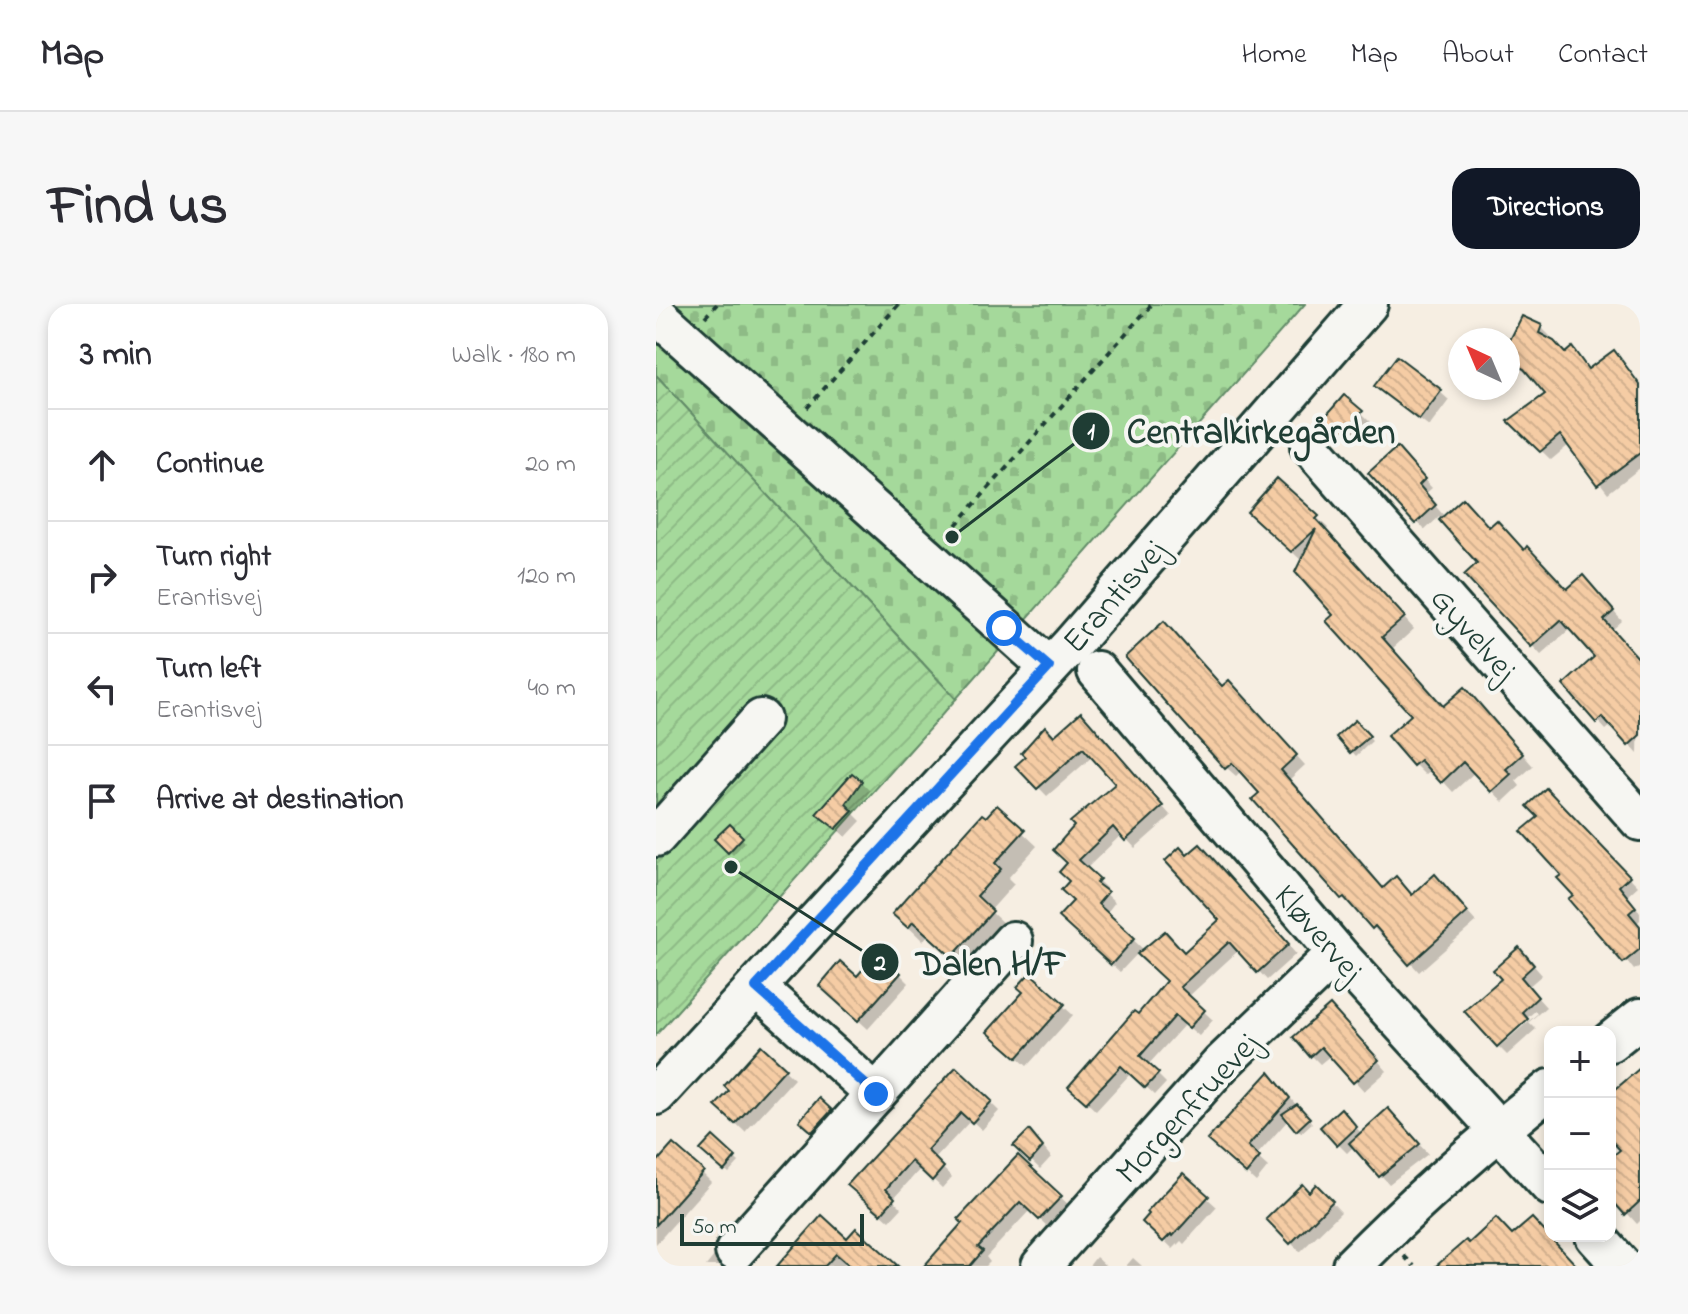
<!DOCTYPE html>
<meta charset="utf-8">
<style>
:root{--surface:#fff;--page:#f7f7f7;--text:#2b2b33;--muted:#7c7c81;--line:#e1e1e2;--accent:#111827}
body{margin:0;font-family:"Indie Flower",sans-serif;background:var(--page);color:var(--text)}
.controls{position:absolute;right:24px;bottom:24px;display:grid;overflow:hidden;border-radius:16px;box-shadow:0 4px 12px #0003}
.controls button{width:72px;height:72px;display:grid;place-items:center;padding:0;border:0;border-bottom:2px solid var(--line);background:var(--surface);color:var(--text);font:40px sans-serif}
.compass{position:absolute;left:792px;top:24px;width:72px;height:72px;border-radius:50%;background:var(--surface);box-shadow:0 4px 12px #0003;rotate:316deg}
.scale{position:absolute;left:24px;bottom:20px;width:184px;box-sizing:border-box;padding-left:8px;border:4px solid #1f3d34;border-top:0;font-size:22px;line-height:28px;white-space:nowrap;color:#1f3d34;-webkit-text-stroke:6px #f6f6f2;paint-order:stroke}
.stop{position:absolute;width:24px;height:24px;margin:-18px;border:6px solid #1a73e8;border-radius:50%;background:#fff}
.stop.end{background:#1a73e8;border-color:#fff;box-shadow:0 2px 8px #0008}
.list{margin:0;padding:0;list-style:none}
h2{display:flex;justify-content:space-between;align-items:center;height:104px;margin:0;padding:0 32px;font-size:34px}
h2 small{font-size:26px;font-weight:400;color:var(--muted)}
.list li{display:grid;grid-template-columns:52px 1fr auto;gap:24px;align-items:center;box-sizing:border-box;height:112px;padding:0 32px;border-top:2px solid var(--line)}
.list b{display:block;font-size:30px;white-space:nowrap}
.list p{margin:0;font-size:26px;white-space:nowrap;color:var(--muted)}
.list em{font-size:26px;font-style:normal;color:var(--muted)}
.icon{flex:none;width:44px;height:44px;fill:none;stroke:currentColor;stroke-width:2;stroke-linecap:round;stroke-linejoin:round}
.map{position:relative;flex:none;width:984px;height:962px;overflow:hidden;border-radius:24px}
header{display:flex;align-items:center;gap:48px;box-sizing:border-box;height:112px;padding:0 40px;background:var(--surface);border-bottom:2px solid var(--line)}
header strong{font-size:38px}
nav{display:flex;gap:44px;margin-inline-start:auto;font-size:28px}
.intro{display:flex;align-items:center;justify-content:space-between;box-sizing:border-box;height:192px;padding:0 48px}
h1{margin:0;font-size:56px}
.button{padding:20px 36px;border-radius:24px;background:var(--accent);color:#fff;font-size:28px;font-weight:700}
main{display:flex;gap:48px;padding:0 48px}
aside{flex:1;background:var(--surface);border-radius:24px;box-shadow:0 4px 12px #0003}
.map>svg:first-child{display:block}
.cemetery{fill:url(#cemetery-stones);stroke:#628b68;stroke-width:2}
.garden{fill:url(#garden-furrows);stroke:#628b68;stroke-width:2}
.shadow{fill:#0003}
.building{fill:url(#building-back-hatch);stroke:#1f3d34;stroke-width:2}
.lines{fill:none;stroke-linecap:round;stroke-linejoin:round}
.minor-casing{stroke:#1f3d34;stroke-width:44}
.path{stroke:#1f3d34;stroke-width:4;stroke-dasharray:6 6;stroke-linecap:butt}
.minor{stroke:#f6f6f2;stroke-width:38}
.route{stroke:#1a73e8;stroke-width:10}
.labels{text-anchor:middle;stroke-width:8;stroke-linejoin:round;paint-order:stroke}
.street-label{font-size:34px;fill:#1f3d34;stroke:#f6f6f2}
.leader{fill:none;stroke:#1f3d34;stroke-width:3}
.callout-dot{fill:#1f3d34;stroke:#f6f6f2;stroke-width:3}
.mark-label{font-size:24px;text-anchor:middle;font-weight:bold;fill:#fff}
.callout-label{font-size:36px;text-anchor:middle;font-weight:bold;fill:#1f3d34;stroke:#f6f6f2;stroke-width:8;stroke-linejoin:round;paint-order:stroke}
</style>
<header>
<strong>Map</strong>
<nav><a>Home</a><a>Map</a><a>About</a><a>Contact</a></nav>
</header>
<div class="intro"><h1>Find us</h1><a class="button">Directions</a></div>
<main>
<aside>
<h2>3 min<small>Walk · 180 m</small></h2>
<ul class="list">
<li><svg class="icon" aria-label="ahead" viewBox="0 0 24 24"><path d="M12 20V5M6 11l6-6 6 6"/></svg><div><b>Continue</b></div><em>20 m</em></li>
<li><svg class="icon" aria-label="right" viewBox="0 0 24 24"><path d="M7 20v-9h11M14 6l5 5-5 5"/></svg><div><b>Turn right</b><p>Erantisvej</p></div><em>120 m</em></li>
<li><svg class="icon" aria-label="left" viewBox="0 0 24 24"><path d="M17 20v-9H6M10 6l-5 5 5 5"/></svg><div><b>Turn left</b><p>Erantisvej</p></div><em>40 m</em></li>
<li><svg class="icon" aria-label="arrive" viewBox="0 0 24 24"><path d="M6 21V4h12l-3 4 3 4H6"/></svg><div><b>Arrive at destination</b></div></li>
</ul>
</aside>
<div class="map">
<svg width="984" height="962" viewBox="0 0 984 962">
<defs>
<pattern id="cemetery-stones" width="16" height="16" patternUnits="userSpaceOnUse" patternTransform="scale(2)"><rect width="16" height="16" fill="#a5d99b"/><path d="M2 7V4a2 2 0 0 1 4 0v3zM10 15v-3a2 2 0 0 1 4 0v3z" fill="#8ebb86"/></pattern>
<pattern id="garden-furrows" width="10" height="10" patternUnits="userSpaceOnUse" patternTransform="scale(2)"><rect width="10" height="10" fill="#a5d99b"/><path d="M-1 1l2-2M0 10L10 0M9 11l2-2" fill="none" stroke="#8ebb86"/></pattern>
<pattern id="building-back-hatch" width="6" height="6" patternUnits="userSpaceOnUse" patternTransform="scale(2)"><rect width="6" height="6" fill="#f5cca4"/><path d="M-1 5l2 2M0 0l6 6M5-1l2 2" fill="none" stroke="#d2b08e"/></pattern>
</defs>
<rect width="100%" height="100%" fill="#f6eee2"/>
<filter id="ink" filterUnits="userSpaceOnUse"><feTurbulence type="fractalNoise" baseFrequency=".0125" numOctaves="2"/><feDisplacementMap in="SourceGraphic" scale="16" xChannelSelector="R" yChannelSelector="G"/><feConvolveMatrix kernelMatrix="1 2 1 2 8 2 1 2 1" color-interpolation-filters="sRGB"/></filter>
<g filter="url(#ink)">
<polygon class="cemetery" points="0,0 649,0 300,395 0,71"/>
<polygon class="garden" points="0,71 300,395 0,731"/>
<g class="shadow">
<polygon points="885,23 894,32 892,36 909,51 916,46 933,67 958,48 984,81 984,164 952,189 914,140 895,156 855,117 892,90 877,72 852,58 852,45"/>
<polygon points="784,88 793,96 773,123 730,90"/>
<polygon points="689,93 715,118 697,138 679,123"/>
<polygon points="748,154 776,184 769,190 789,213 833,225 868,248 911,287 936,283 966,317 956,326 984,358 982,450 956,421 950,426 942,417 941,353 915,324 885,351 810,271 824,259 783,213 769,226 715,169"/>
<polygon points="621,177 672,224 670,227 758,325 736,345 788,404 819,396 877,462 860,477 864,482 847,498 819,468 797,488 776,465 769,471 758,460 758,411 680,311 646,257 604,218"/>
<polygon points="472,353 582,387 649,461 633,476 728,586 757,593 788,582 820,618 763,668 729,630 726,633 698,601 696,603 687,594 599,495 606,489 585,467 580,472 571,464"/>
<polygon points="434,419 515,512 479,544 466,530 430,565 451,585 448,588 459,598 450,610 488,646 528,651 565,616 531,553 553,551 640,650 611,676 583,646 532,693 557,716 543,732 529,720 492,761 510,779 499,791 475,769 440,807 415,783 513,678 482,649 464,668 413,622 419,597 416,577 406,568 461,480 437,452 391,492 362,462 399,434"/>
<polygon points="699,419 716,437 700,452 683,433"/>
<polygon points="205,478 214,487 198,510 205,517 190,533 163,510"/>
<polygon points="890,487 982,582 971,592 984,608 984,616 981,619 984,623 984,662 978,666 920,591 908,571 884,513"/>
<polygon points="341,504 381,542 352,574 358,580 334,607 350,622 311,666 272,631 267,637 239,610"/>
<polygon points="74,522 89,538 77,551 61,535"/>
<polygon points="872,655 886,671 872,683 890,703 873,718 880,725 851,751 843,743 881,710 879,707 841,740 847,675"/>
<polygon points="244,670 253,679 212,725 174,690 201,675"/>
<polygon points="374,672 417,711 371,762 343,737 369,689"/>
<polygon points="683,712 731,767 708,787 675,751 664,760 655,751"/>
<polygon points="105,744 138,775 89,828 71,811"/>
<polygon points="300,765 343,807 326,826 315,816 278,856 296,873 286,884 265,864 237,895 246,904 234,917 202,889"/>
<polygon points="984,767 984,917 981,920 954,890 954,857 966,846 954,832 954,800"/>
<polygon points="622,780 656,819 645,829 633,815 600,852 612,863 600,878 563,845"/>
<polygon points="163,797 184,816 166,836 146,817"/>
<polygon points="685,807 706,830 741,816 772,850 733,880 698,842 691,849 682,840"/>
<polygon points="57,835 83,858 73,869 47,846"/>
<polygon points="382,837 395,853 384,865 360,842"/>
<polygon points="362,854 414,902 393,924 374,906 330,953 334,958 330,962 271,962"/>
<polygon points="0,862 46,869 55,878 0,940"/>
<polygon points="527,872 561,903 528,940 525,937 517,945 489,918"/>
<polygon points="661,883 685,908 644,948 612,915 653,891"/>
<polygon points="192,936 239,962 196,962 191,957 186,962 125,962"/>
<polygon points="58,952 66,961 67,962 50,962"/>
<polygon points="440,953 450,962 433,962"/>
<polygon points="477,954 486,962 470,962"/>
</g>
<g class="building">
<polygon points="866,12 886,21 883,29 898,37 909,49 916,43 932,65 958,46 984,81 984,149 941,181 904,131 884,148 852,117 889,90 868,65 852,57 852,40"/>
<polygon points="741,52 786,86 763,116 718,82"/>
<polygon points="688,91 707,107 686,130 668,114"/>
<polygon points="741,143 769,175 763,181 780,201 759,220 712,169"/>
<polygon points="621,174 663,212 660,215 749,313 726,333 787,402 809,383 867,450 850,465 855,470 835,488 807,458 785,479 764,456 757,462 731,432 755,411 670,317 677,311 639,268 660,225 635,248 591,208"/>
<polygon points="807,194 833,223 841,216 868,246 871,242 911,285 927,271 958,307 948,316 984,356 984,431 972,442 946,413 940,419 907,381 938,353 905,316 875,343 808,271 821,259 783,216"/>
<polygon points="508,317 566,382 573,376 641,451 625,466 727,584 740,572 756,591 779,570 812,608 753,661 719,622 716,625 688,593 685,595 646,551 596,495 603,489 576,459 569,465 469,353"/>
<polygon points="425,408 507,502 469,537 457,523 423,556 444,575 440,579 452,588 442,600 479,634 455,661 402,613 417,597 405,586 413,577 403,568 411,559 397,546 418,522 414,518 459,480 427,444 381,485 359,462 369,453 365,449 389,422 398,432"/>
<polygon points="699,416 714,432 694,449 680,433"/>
<polygon points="196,469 206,477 190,500 197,507 180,525 160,510"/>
<polygon points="890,484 974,572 963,582 980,603 973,609 984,622 984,645 967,659 912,595 917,591 901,574 905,571 865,527 882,513 871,502"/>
<polygon points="341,501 369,526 339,559 345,565 321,592 337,607 296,653 257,618 252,624 236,610 326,510 330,513"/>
<polygon points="74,520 87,533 72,549 58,535"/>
<polygon points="544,540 633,640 601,669 573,638 524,683 549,706 533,724 519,712 484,752 503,769 489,784 465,762 430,799 412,783 478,707 482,710 510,677 481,650 509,627 528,648 563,616 509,557 524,543 531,551"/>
<polygon points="863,643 878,661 865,673 882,693 866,708 872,715 841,743 808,707 845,675 837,666"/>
<polygon points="222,648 245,669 202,717 163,682 184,657 201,672"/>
<polygon points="374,669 409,700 361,754 331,728 367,688 361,683"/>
<polygon points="674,701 723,756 697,779 665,743 654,753 637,733"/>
<polygon points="105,741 130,764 79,820 59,802 73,787 68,782"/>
<polygon points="300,763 336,797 316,819 305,809 271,846 288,863 276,877 255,857 230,885 239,894 225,910 191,881"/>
<polygon points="984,764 984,897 969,911 954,894 954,854 964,846 954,835 954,790"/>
<polygon points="613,768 634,794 592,842 604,853 590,870 551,836"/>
<polygon points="163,794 176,806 156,828 143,817"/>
<polygon points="641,800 654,814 640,827 626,810"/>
<polygon points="685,804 701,823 681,842 664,823"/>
<polygon points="732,804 764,840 723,873 693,839"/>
<polygon points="373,826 387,843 374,858 357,842"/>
<polygon points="57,832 80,853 68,867 44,846"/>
<polygon points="17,840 48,867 0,921 0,859"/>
<polygon points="362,851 406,892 383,916 364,898 322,943 327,947 314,962 268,962 306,919 302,915"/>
<polygon points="527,869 553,892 517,932 515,930 507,938 486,918 493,910 491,908"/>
<polygon points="646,880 653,888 660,880 677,897 634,940 610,915"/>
<polygon points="166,911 191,934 200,924 242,962 194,962 180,950 169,962 121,962"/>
<polygon points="840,914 856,931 876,914 921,962 780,962 810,936 813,939"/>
</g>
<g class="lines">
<g class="minor-casing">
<g id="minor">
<polyline points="0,10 393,363"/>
<polyline points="654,142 984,517"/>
<polyline points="441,367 681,649 894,882"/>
<polyline points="0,533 105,415"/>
<polyline points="100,683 220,790"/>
<polyline points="954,738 984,714"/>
<polyline points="0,791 414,342 712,0"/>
<polyline points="939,932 966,962"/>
<polyline points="79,947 357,637"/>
<polyline points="385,962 565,760 681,649"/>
<path d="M 696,962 C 758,899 825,840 894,785"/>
</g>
</g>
<g class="path">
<polyline points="49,13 61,0"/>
<polyline points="151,104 243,0"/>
<polyline points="292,230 496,0"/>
<polyline points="748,952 758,962"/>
</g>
<use href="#minor" class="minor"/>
</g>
</g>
<g class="lines" filter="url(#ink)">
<polyline class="route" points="220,790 100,683 393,363 348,324"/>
</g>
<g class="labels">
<g class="street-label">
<text transform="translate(457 291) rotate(-49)" y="12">Erantisvej</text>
<text transform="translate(819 329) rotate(49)" y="12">Gyvelvej</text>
<text transform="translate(664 628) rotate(49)" y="12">Kløvervej</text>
<text transform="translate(530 803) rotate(-47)" y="12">Morgenfruevej</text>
</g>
</g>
<path class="leader" d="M296 233L435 127M75 563L224 658"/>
<g class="callout-dot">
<circle cx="296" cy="233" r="8"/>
<circle cx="75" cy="563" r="8"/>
<circle cx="435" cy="127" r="20"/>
<circle cx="224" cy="658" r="20"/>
</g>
<g class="mark-label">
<text x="435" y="135">1</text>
<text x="224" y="666">2</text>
</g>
<g class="callout-label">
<text x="605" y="139">Centralkirkegården</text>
<text x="335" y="671">Dalen H/F</text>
</g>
</svg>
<div class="controls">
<button>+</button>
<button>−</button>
<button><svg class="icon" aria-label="layers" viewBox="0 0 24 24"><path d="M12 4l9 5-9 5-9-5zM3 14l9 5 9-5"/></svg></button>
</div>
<svg class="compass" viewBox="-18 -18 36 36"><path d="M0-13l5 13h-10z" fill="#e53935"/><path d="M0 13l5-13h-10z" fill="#7c7c81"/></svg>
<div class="scale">50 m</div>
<div class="stop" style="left:348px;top:324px"></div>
<div class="stop end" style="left:220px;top:790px"></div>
</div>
</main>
